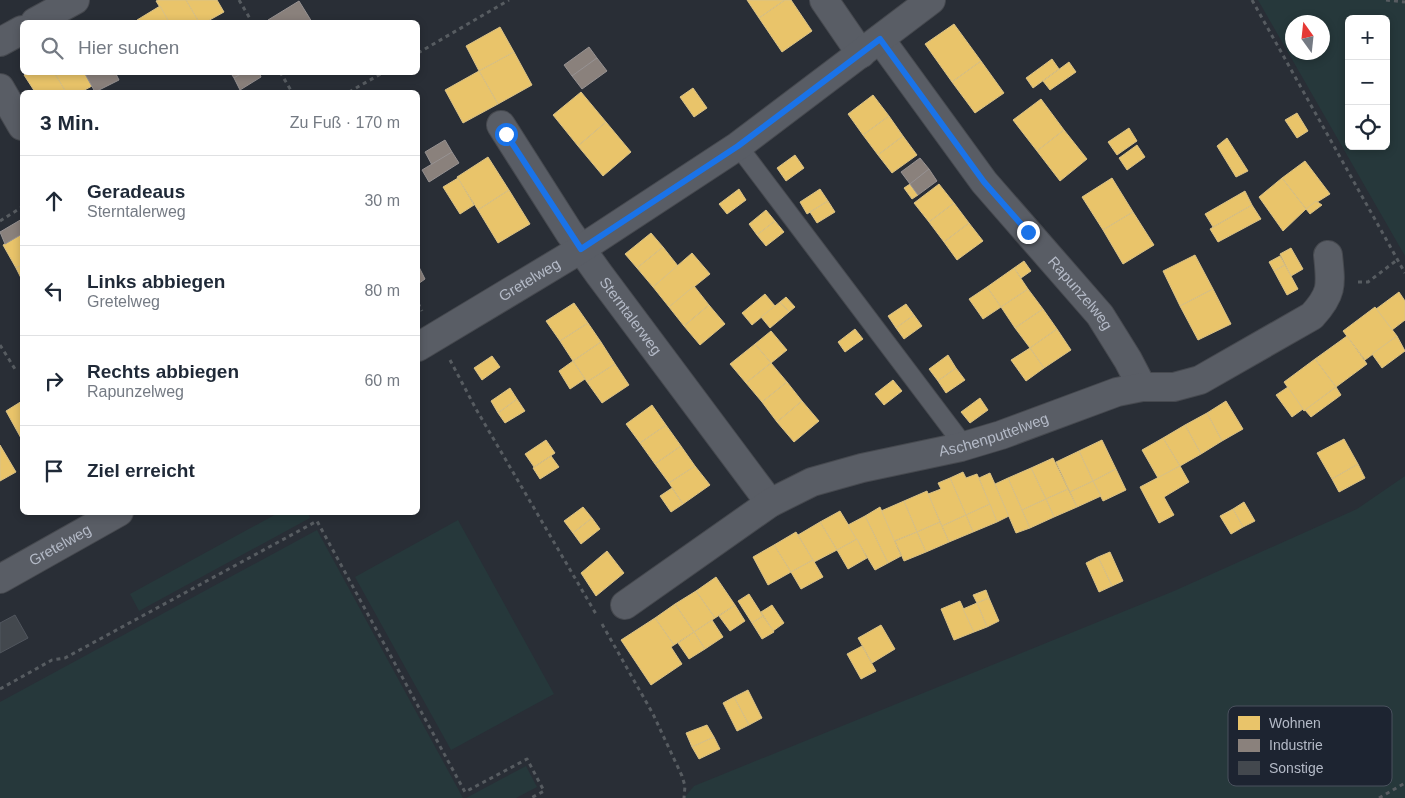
<!DOCTYPE html>
<html lang="de">
<meta charset="utf-8">
<style>
:root{--surface:#fff;--page:#f2f2f3;--text:#1f2937;--muted:#747a83;--line:#e0e1e3}
body{margin:0;font-family:Arial,sans-serif;background:var(--page);color:var(--text)}
.controls{position:absolute;right:15px;top:15px;display:grid;overflow:hidden;border-radius:8px;box-shadow:0 2px 8px #0003}
.controls button{width:45px;height:45px;display:grid;place-items:center;padding:0;border:0;border-bottom:1px solid var(--line);background:var(--surface);color:var(--text);font:25px sans-serif}
.compass{position:absolute;left:1285px;top:15px;width:45px;height:45px;border-radius:50%;background:var(--surface);box-shadow:0 2px 8px #0003;rotate:345deg}
.stop{position:absolute;width:15px;height:15px;margin:-11px;border:4px solid #1a73e8;border-radius:50%;background:#fff}
.stop.end{background:#1a73e8;border-color:#fff;box-shadow:0 1px 5px #0008}
.list{margin:0;padding:0;list-style:none}
h2{display:flex;justify-content:space-between;align-items:center;height:65px;margin:0;padding:0 20px;font-size:21px}
h2 small{font-size:16px;font-weight:400;color:var(--muted)}
.list li{display:grid;grid-template-columns:32px 1fr auto;gap:15px;align-items:center;box-sizing:border-box;height:90px;padding:0 20px;border-top:1px solid var(--line)}
.list b{display:block;font-size:19px;white-space:nowrap}
.list p{margin:0;font-size:16px;white-space:nowrap;color:var(--muted)}
.list em{font-size:16px;font-style:normal;color:var(--muted)}
.icon{flex:none;width:28px;height:28px;fill:none;stroke:currentColor;stroke-width:2;stroke-linecap:round;stroke-linejoin:round}
.map{position:relative;flex:none;width:1405px;height:798px;overflow:hidden}
.search{position:absolute;background:var(--surface);box-shadow:0 2px 8px #0003;left:20px;top:20px;width:400px;height:55px;display:flex;align-items:center;gap:12px;box-sizing:border-box;padding:0 18px;border-radius:8px;color:var(--muted);font-size:19px}
.panel{position:absolute;background:var(--surface);box-shadow:0 2px 8px #0003;left:20px;top:90px;width:400px;height:425px;border-radius:8px}
.map>svg:first-child{display:block}
.green{fill:#26383b;fill-rule:evenodd}
.homes{fill:#e9c46a;stroke:#d9c186}
.industry{fill:#8a817c;stroke:#979292}
.building{fill:#43484e;stroke:#51565e}
.lines{fill:none;stroke-linecap:round;stroke-linejoin:round}
.lane-casing{stroke:#46494f;stroke-width:20}
.street-casing{stroke:#46494f;stroke-width:30}
.path{stroke:#575c61;stroke-width:3;stroke-dasharray:4 4;stroke-linecap:butt}
.lane{stroke:#595d65;stroke-width:18}
.street{stroke:#595d65;stroke-width:28}
.route{stroke:#1a73e8;stroke-width:6}
.labels{text-anchor:middle;stroke-width:5;stroke-linejoin:round;paint-order:stroke}
.street-label{font-size:15px;fill:#b4bac7;stroke:#1d2431}
.key{fill:#1d2431;stroke:#4a515e;stroke-width:1}
.key-label{font-size:14px;fill:#b4bac7}
</style>
<div class="map">
<svg width="1405" height="798" viewBox="0 0 1405 798">
<rect width="100%" height="100%" fill="#292e36"/>
<g class="green">
<path d="M 1258,0 L 1405,0 L 1405,256 ZM 1349,19 L 1386,19 L 1386,146 L 1349,146 ZM 1322,22 L 1322,52 L 1292,52 L 1292,22 Z"/>
<polygon points="1405,476 1405,798 684,798 694,786 1174,591 1357,509"/>
<polygon points="280,512 308,513 310,518 139,611 130,594"/>
<polygon points="458,520 554,694 451,750 355,577"/>
<polygon points="317,530 463,798 0,798 0,702"/>
<polygon points="526,766 537,787 516,798 466,798"/>
</g>
<g class="homes">
<polygon points="158,0 186,0 199,22 169,22 156,1"/>
<polygon points="186,0 217,0 224,12 206,22 199,22"/>
<polygon points="747,0 785,0 759,18"/>
<polygon points="785,0 791,0 812,31 782,52 759,18"/>
<polygon points="160,6 169,22 138,22 137,20"/>
<polygon points="954,24 981,61 952,82 925,44"/>
<polygon points="500,27 514,52 479,71 466,46"/>
<polygon points="514,52 532,85 498,104 479,71"/>
<polygon points="1052,59 1059,69 1033,88 1026,78"/>
<polygon points="981,61 1004,93 975,113 952,82"/>
<polygon points="1069,62 1076,72 1050,90 1043,81"/>
<polygon points="479,71 498,104 463,123 445,90"/>
<polygon points="28,72 54,72 66,92 35,92 24,75"/>
<polygon points="54,72 84,72 92,86 81,92 66,92"/>
<polygon points="693,88 707,108 694,117 680,97"/>
<polygon points="581,92 606,122 578,146 553,115"/>
<polygon points="873,95 889,116 863,135 848,114"/>
<polygon points="1041,99 1064,130 1037,151 1013,120"/>
<polygon points="1297,113 1308,131 1297,138 1285,120"/>
<polygon points="889,116 903,136 878,155 863,135"/>
<polygon points="606,122 631,152 603,176 578,146"/>
<polygon points="1129,128 1137,141 1117,155 1108,142"/>
<polygon points="1064,130 1087,159 1060,181 1037,151"/>
<polygon points="903,136 917,155 892,173 878,155"/>
<polygon points="1227,138 1248,171 1236,177 1217,146"/>
<polygon points="1137,145 1145,157 1127,170 1119,158"/>
<polygon points="795,155 804,168 786,181 777,168"/>
<polygon points="488,157 509,190 478,210 457,177"/>
<polygon points="1305,161 1330,194 1306,209 1282,178"/>
<polygon points="458,178 474,205 460,214 443,187"/>
<polygon points="1112,178 1133,212 1103,230 1082,197"/>
<polygon points="1282,178 1306,209 1283,231 1259,197"/>
<polygon points="910,184 918,195 912,199 904,188"/>
<polygon points="939,184 954,203 929,222 914,203"/>
<polygon points="739,189 746,200 727,214 719,204"/>
<polygon points="820,189 828,201 807,214 800,202"/>
<polygon points="509,190 530,224 498,243 478,210"/>
<polygon points="1245,191 1252,205 1213,227 1205,214"/>
<polygon points="828,201 835,212 817,223 810,212"/>
<polygon points="1316,201 1322,205 1310,214 1306,209"/>
<polygon points="954,203 969,223 944,242 929,222"/>
<polygon points="1252,205 1261,219 1218,242 1210,229"/>
<polygon points="766,210 775,221 757,235 749,224"/>
<polygon points="1133,212 1154,245 1123,264 1103,230"/>
<polygon points="775,221 784,232 766,246 757,235"/>
<polygon points="969,223 983,241 957,260 944,242"/>
<polygon points="651,233 663,247 637,268 625,254"/>
<polygon points="22,234 22,265 16,268 3,245"/>
<polygon points="663,247 678,266 653,287 637,268"/>
<polygon points="1291,248 1303,269 1291,276 1280,254"/>
<polygon points="692,253 710,274 669,307 653,287"/>
<polygon points="1195,255 1213,289 1180,306 1163,271"/>
<polygon points="1280,256 1285,265 1274,271 1269,262"/>
<polygon points="1024,261 1031,271 1021,278 1014,268"/>
<polygon points="22,265 22,280 16,268"/>
<polygon points="1285,265 1298,289 1287,295 1274,271"/>
<polygon points="1014,268 1028,289 1001,307 987,287"/>
<polygon points="694,286 709,305 684,326 669,307"/>
<polygon points="987,287 1001,307 983,319 969,299"/>
<polygon points="1028,289 1043,309 1015,328 1001,307"/>
<polygon points="1213,289 1231,324 1198,340 1180,306"/>
<polygon points="1399,292 1405,301 1405,320 1392,330 1376,309"/>
<polygon points="765,294 775,306 752,325 742,313"/>
<polygon points="786,297 795,307 789,312 780,302"/>
<polygon points="780,302 789,312 770,328 761,317"/>
<polygon points="574,303 588,323 560,341 546,321"/>
<polygon points="906,304 914,315 896,328 888,316"/>
<polygon points="709,305 725,324 700,345 684,326"/>
<polygon points="1375,307 1397,336 1365,360 1343,331"/>
<polygon points="1043,309 1057,329 1030,348 1015,328"/>
<polygon points="914,315 922,326 904,339 896,328"/>
<polygon points="588,323 601,342 573,361 560,341"/>
<polygon points="855,329 863,339 845,352 838,342"/>
<polygon points="1057,329 1071,350 1044,368 1030,348"/>
<polygon points="771,331 787,350 771,363 755,344"/>
<polygon points="1347,336 1367,364 1336,387 1315,359"/>
<polygon points="1397,336 1405,351 1382,368 1372,354"/>
<polygon points="601,342 615,364 587,382 573,361"/>
<polygon points="755,344 771,363 746,383 730,364"/>
<polygon points="1030,348 1044,368 1026,381 1011,360"/>
<polygon points="948,355 956,368 938,381 929,369"/>
<polygon points="492,356 500,367 482,380 474,368"/>
<polygon points="1315,359 1336,387 1304,411 1284,382"/>
<polygon points="573,361 585,379 570,389 559,371"/>
<polygon points="771,363 787,382 762,402 746,383"/>
<polygon points="615,364 629,385 602,403 587,382"/>
<polygon points="956,368 965,380 946,393 938,381"/>
<polygon points="893,380 902,391 884,405 875,394"/>
<polygon points="787,382 802,401 777,422 762,402"/>
<polygon points="1288,387 1303,409 1292,417 1276,395"/>
<polygon points="1336,387 1341,395 1311,417 1305,410"/>
<polygon points="510,388 517,399 498,413 491,401"/>
<polygon points="980,398 988,410 970,423 961,412"/>
<polygon points="517,399 525,411 505,423 498,413"/>
<polygon points="22,401 22,440 6,411"/>
<polygon points="802,401 819,421 794,442 777,422"/>
<polygon points="1226,401 1243,429 1222,441 1207,413"/>
<polygon points="652,405 666,425 640,443 626,424"/>
<polygon points="1207,413 1222,441 1201,454 1185,425"/>
<polygon points="666,425 681,446 655,464 640,443"/>
<polygon points="1185,425 1201,454 1180,466 1163,438"/>
<polygon points="1163,438 1180,466 1158,478 1142,450"/>
<polygon points="1344,439 1358,464 1332,479 1317,453"/>
<polygon points="546,440 555,453 534,467 525,454"/>
<polygon points="1102,440 1116,469 1093,481 1079,451"/>
<polygon points="0,445 16,472 0,481"/>
<polygon points="681,446 695,466 669,483 655,464"/>
<polygon points="1079,451 1093,481 1070,492 1056,462"/>
<polygon points="551,456 559,467 540,479 533,468"/>
<polygon points="1053,458 1068,489 1046,499 1031,468"/>
<polygon points="1358,464 1365,478 1339,492 1332,479"/>
<polygon points="695,466 710,485 683,504 669,483"/>
<polygon points="1180,466 1189,482 1164,497 1174,515 1159,523 1140,487"/>
<polygon points="1031,468 1046,499 1022,510 1008,478"/>
<polygon points="1116,469 1126,490 1103,501 1093,481"/>
<polygon points="963,472 966,478 977,474 990,504 966,515 950,478"/>
<polygon points="990,473 1009,516 997,522 979,478"/>
<polygon points="950,478 966,515 942,526 928,494 941,489 938,483"/>
<polygon points="1008,478 1030,528 1016,533 995,484"/>
<polygon points="1093,481 1101,496 1077,507 1070,492"/>
<polygon points="672,488 683,504 671,512 660,496"/>
<polygon points="1068,489 1077,507 1054,517 1046,499"/>
<polygon points="927,491 940,522 917,532 904,501"/>
<polygon points="1046,499 1054,517 1030,528 1022,510"/>
<polygon points="904,501 917,532 894,541 881,511"/>
<polygon points="1244,502 1255,521 1243,527 1233,509"/>
<polygon points="990,504 997,522 973,532 966,515"/>
<polygon points="583,507 592,518 573,533 564,521"/>
<polygon points="880,507 901,556 888,563 865,516"/>
<polygon points="1233,509 1243,527 1231,534 1220,516"/>
<polygon points="840,511 857,539 837,550 820,522"/>
<polygon points="966,515 973,532 949,542 942,526"/>
<polygon points="865,516 888,563 875,570 848,525"/>
<polygon points="592,518 600,529 581,544 573,533"/>
<polygon points="820,522 837,550 814,562 798,535"/>
<polygon points="940,522 949,542 926,552 917,532"/>
<polygon points="796,532 813,560 791,572 774,545"/>
<polygon points="917,532 926,552 904,561 895,541"/>
<polygon points="857,539 867,558 848,569 837,550"/>
<polygon points="774,545 791,572 768,585 753,557"/>
<polygon points="607,551 624,573 596,596 581,573"/>
<polygon points="1110,552 1123,581 1112,586 1098,557"/>
<polygon points="1098,557 1112,586 1099,592 1086,563"/>
<polygon points="813,560 823,577 801,589 791,572"/>
<polygon points="716,577 735,605 715,618 696,591"/>
<polygon points="986,590 989,598 977,603 973,595"/>
<polygon points="696,591 715,618 694,632 675,604"/>
<polygon points="749,594 763,616 752,623 738,601"/>
<polygon points="989,598 999,621 987,627 977,603"/>
<polygon points="960,601 974,632 954,640 941,609"/>
<polygon points="977,603 987,627 974,632 963,609"/>
<polygon points="675,604 694,632 674,645 655,618"/>
<polygon points="735,605 745,621 730,631 719,616"/>
<polygon points="772,605 784,623 773,631 761,612"/>
<polygon points="763,616 774,632 762,639 752,623"/>
<polygon points="655,618 674,645 671,647 682,664 651,685 621,640"/>
<polygon points="712,620 723,637 705,649 694,632"/>
<polygon points="881,625 895,649 872,663 858,638"/>
<polygon points="694,632 705,649 689,659 678,643"/>
<polygon points="862,646 876,671 861,679 847,654"/>
<polygon points="748,690 762,718 749,725 734,697"/>
<polygon points="734,697 749,725 737,731 723,703"/>
<polygon points="707,725 714,737 692,747 686,733"/>
<polygon points="714,737 720,749 699,759 692,747"/>
</g>
<g class="industry">
<polygon points="299,1 312,22 269,22 268,20"/>
<polygon points="589,47 597,58 572,76 564,65"/>
<polygon points="597,58 607,71 582,89 572,76"/>
<polygon points="84,72 115,72 119,80 95,92"/>
<polygon points="230,72 244,72 234,78"/>
<polygon points="244,72 259,72 261,77 240,90 234,78"/>
<polygon points="445,140 452,152 432,165 425,152"/>
<polygon points="452,152 459,163 429,182 422,170"/>
<polygon points="920,158 929,169 910,184 901,172"/>
<polygon points="929,169 937,181 918,195 910,184"/>
<polygon points="22,219 22,234 5,244 0,232"/>
<polygon points="418,265 425,279 418,284"/>
</g>
<polygon class="building" points="15,615 28,638 0,653 0,623"/>
<g class="lines">
<g class="lane-casing">
<polyline id="lane" points="738,146 959,439 961,447"/>
</g>
<g class="street-casing">
<g id="street">
<polyline points="824,0 861,54"/>
<polyline points="35,22 75,0"/>
<path id="s1" d="M 880,39 L 984,182 L 1100,315 L 1128,360 L 1142,387"/>
<polyline points="0,42 22,30"/>
<polyline points="0,88 22,126"/>
<path id="s2" d="M 501,125 L 569,232 L 599,274 L 770,503"/>
<path id="s3" d="M 418,347 L 581,249 L 738,146 L 931,0"/>
<path id="s4" d="M 0,579 L 119,512"/>
<path id="s5" d="M 625,605 L 770,503 L 812,482 L 862,468 L 961,447 L 1001,435 L 1117,392 L 1142,387 L 1174,387 L 1200,380 L 1312,316 C 1333,293 1331,285 1328,255"/>
</g>
</g>
<g class="path">
<polyline points="239,0 252,22"/>
<polyline points="1252,0 1405,273"/>
<polyline points="1386,0 1405,2"/>
<polyline points="418,53 509,0"/>
<polyline points="280,72 292,92"/>
<polyline points="349,92 384,72"/>
<polyline points="0,221 22,207"/>
<polyline points="1358,282 1368,282 1397,260"/>
<polyline points="418,303 422,311"/>
<polyline points="0,345 15,369"/>
<polyline points="450,360 476,409 596,614"/>
<polyline points="602,624 653,714 682,776 685,786 684,798"/>
<polyline points="0,689 52,660 65,658 317,521 465,792 527,759 544,791 531,798"/>
<polyline points="1379,798 1405,783"/>
</g>
<use href="#lane" class="lane"/>
<use href="#street" class="street"/>
</g>
<g class="lines">
<polyline class="route" points="506,134 581,249 738,146 880,39 984,182 1028,232"/>
</g>
<g class="labels">
<g class="street-label">
<text dy="5" stroke="none"><textPath href="#s3" startOffset="130">Gretelweg</textPath></text>
<text dy="5" stroke="none"><textPath href="#s1" startOffset="324">Rapunzelweg</textPath></text>
<text dy="5" stroke="none"><textPath href="#s2" startOffset="231">Sterntalerweg</textPath></text>
<text dy="5" stroke="none"><textPath href="#s5" startOffset="412">Aschenputtelweg</textPath></text>
<text dy="5" stroke="none"><textPath href="#s4" startOffset="69">Gretelweg</textPath></text>
</g>
</g>
<rect x="1228" y="706" width="164" height="80" rx="8" class="key"/>
<rect x="1238" y="716" width="22" height="14" fill="#e9c46a"/>
<rect x="1238" y="739" width="22" height="13" fill="#8a817c"/>
<rect x="1238" y="761" width="22" height="14" fill="#43484e"/>
<g class="key-label">
<text x="1269" y="728">Wohnen</text>
<text x="1269" y="750">Industrie</text>
<text x="1269" y="773">Sonstige</text>
</g>
</svg>
<div class="controls">
<button>+</button>
<button>−</button>
<button><svg class="icon" aria-label="locate" viewBox="0 0 24 24"><circle cx="12" cy="12" r="6"/><path d="M12 2v4M12 18v4M2 12h4M18 12h4"/></svg></button>
</div>
<svg class="compass" viewBox="-18 -18 36 36"><path d="M0-13l5 13h-10z" fill="#e53935"/><path d="M0 13l5-13h-10z" fill="#747a83"/></svg>
<div class="stop" style="left:506px;top:134px"></div>
<div class="stop end" style="left:1028px;top:232px"></div>
<div class="search"><svg class="icon" aria-label="search" viewBox="0 0 24 24"><circle cx="10" cy="10" r="6"/><path d="M15 15l6 6"/></svg>Hier suchen</div>
<section class="panel">
<h2>3 Min.<small>Zu Fuß · 170 m</small></h2>
<ul class="list">
<li><svg class="icon" aria-label="ahead" viewBox="0 0 24 24"><path d="M12 20V5M6 11l6-6 6 6"/></svg><div><b>Geradeaus</b><p>Sterntalerweg</p></div><em>30 m</em></li>
<li><svg class="icon" aria-label="left" viewBox="0 0 24 24"><path d="M17 20v-9H6M10 6l-5 5 5 5"/></svg><div><b>Links abbiegen</b><p>Gretelweg</p></div><em>80 m</em></li>
<li><svg class="icon" aria-label="right" viewBox="0 0 24 24"><path d="M7 20v-9h11M14 6l5 5-5 5"/></svg><div><b>Rechts abbiegen</b><p>Rapunzelweg</p></div><em>60 m</em></li>
<li><svg class="icon" aria-label="arrive" viewBox="0 0 24 24"><path d="M6 21V4h12l-3 4 3 4H6"/></svg><div><b>Ziel erreicht</b></div></li>
</ul>
</section>
</div>
